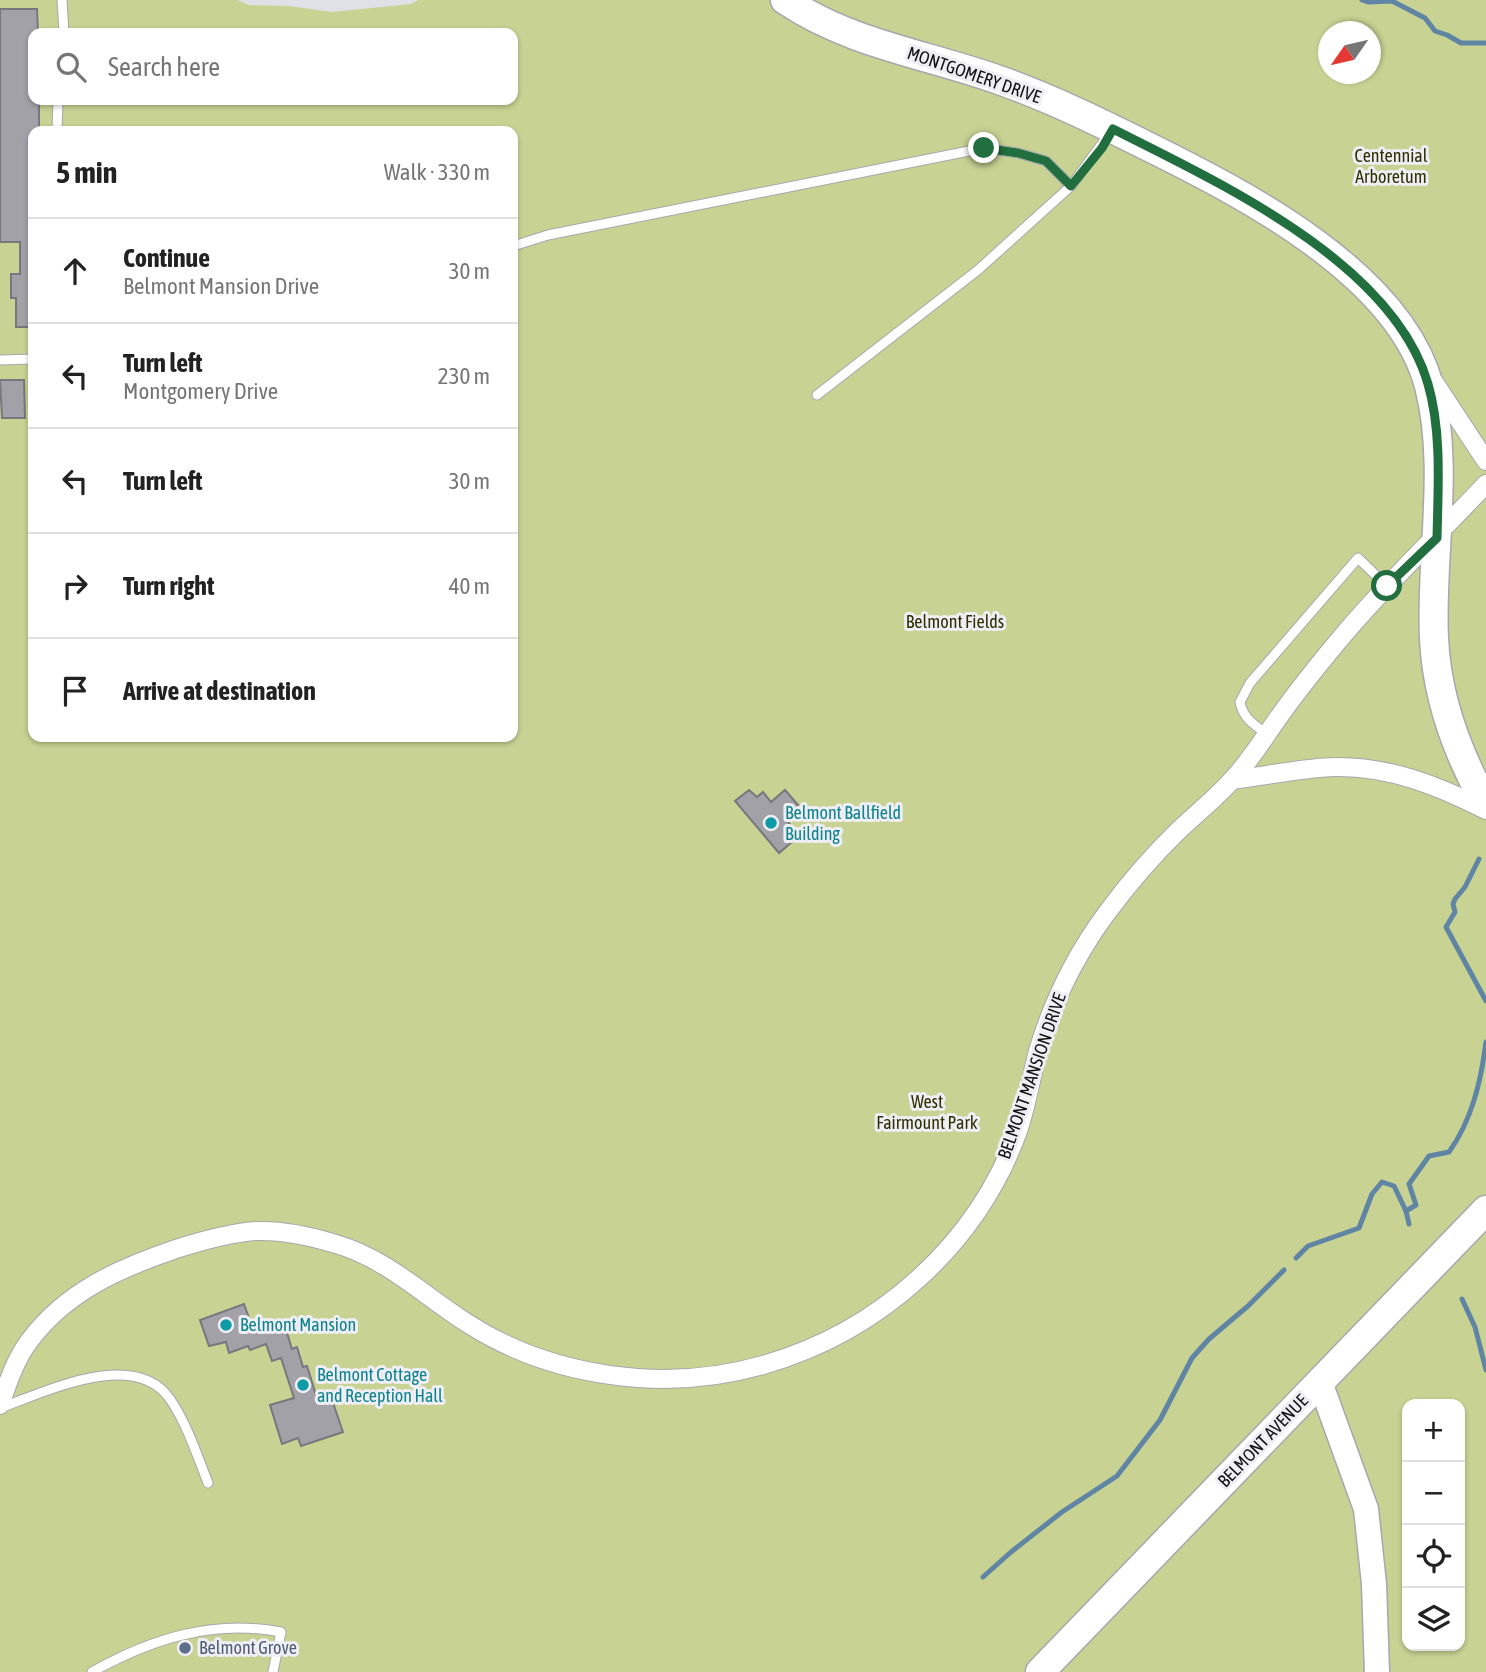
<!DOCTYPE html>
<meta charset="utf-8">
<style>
:root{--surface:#fff;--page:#f6f6f6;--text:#222;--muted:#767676;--line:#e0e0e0}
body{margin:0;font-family:"Asap Condensed",sans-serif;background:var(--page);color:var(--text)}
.controls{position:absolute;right:21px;bottom:21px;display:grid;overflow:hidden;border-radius:14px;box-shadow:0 2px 5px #0004}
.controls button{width:63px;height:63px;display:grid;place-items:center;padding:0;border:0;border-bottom:2px solid var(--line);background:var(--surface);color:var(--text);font:35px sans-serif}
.compass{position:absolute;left:1318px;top:21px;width:63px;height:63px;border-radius:50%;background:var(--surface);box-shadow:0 2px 5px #0004;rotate:236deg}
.stop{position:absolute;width:21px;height:21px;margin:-16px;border:5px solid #216e3e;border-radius:50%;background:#fff}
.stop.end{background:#216e3e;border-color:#fff;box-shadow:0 2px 7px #0008}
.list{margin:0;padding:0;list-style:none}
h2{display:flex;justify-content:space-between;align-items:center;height:91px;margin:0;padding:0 28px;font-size:30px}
h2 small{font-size:23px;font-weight:400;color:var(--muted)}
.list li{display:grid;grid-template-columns:46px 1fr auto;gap:21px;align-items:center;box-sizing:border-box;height:105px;padding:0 28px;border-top:2px solid var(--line)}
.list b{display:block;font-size:26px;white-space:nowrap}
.list p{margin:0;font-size:23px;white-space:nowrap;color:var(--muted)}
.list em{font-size:23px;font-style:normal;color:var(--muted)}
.icon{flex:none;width:38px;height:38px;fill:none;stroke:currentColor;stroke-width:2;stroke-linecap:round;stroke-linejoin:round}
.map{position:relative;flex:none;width:1486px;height:1672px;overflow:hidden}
.search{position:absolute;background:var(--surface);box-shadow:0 2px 5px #0004;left:28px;top:28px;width:490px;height:77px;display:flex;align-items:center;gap:18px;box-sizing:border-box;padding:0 24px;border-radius:14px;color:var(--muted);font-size:26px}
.panel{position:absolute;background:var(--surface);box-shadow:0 2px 5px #0004;left:28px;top:126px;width:490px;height:616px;border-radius:14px}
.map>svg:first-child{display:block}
.green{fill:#c8d293;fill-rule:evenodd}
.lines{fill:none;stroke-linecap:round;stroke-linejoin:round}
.stream{stroke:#6085a4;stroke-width:5}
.building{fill:#a1a1a7;stroke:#77777d;stroke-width:2}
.lane-casing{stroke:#a7a7ad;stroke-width:11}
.street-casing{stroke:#a7a7ad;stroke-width:20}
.secondary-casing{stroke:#a7a7ad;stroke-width:27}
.primary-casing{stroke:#a7a7ad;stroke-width:31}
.lane{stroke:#fff;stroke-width:9}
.street{stroke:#fff;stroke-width:18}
.secondary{stroke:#fff;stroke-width:24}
.primary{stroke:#fff;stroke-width:28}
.route{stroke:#216e3e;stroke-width:9}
.culture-dot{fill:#0f9aa8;stroke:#eeeef4;stroke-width:2.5}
.service-dot{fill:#5c6f8a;stroke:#eeeef4;stroke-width:2.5}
.labels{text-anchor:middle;stroke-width:6;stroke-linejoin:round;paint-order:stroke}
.street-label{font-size:18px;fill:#141416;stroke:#eeeef4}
.park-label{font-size:18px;fill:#2d3100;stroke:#eeeef4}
.culture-label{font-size:18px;fill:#0d838f;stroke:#eeeef4;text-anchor:start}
.service-label{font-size:18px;fill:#4e5e75;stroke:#eeeef4;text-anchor:start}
</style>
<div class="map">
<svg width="1486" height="1672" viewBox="0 0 1486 1672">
<rect width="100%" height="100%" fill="#e0e1e7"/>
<path class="green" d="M 0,0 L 237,0 L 249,5 L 289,6 L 332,12 L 411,4 L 418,0 L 1486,0 L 1486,1672 L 0,1672 ZM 1328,32 L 1370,32 L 1370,74 L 1328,74 ZM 33,33 L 513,33 L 513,100 L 33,100 ZM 33,131 L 513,131 L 513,737 L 33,737 ZM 1407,1404 L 1460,1404 L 1460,1646 L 1407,1646 Z"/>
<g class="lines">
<g class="stream">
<polyline points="1362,0 1368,2 1392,1 1425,18 1435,31 1447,35 1461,43 1486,43"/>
<polyline points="1479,859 1465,887 1455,899 1453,904 1455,912 1446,927 1486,1001"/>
<path d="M 1409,1224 L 1406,1211 L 1416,1205 L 1409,1184 L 1429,1156 L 1449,1152 C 1472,1120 1481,1081 1486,1042"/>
<polyline points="1296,1258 1308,1246 1359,1228 1372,1194 1382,1182 1394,1186 1406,1211"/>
<polyline points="1462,1299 1475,1327 1486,1370"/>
<polyline points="983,1577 1011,1552 1062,1512 1117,1476 1160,1420 1192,1358 1209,1339 1248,1306 1284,1270"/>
</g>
</g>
<g class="building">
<polygon points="0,9 37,9 38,33 33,33 33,100 39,100 39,131 33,131 33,327 16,327 16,298 11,298 11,274 20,274 20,242 0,242"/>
<polygon points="0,380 24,380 25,418 2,418"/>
<polygon points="749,790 757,797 763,792 771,802 785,790 798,805 784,817 793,828 787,833 791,838 789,839 792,842 779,853 735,801"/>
<polygon points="244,1304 254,1332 284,1323 292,1349 297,1347 303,1367 307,1366 316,1395 329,1391 343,1432 301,1446 298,1438 282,1444 270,1405 294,1398 281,1358 272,1361 266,1344 250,1350 248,1346 229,1353 226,1342 209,1346 200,1320"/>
</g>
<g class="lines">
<g class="lane-casing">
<g id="lane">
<polyline points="62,0 64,33"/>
<polyline points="57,131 58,100"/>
<polyline points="513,246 548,235 984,148 1018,153 1046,161 1071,186"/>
<polyline points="0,360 33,359"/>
<polyline points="817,395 978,270 1071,186 1110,133"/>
<path d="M 1267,734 C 1254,725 1243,718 1240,702 L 1250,683 L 1358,558 L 1387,586"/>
<path d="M 0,1408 C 45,1392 134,1348 170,1399 C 187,1424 197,1455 208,1483"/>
<path d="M 92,1672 C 151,1639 213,1619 281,1632 L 273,1672"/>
</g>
</g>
<g class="street-casing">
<g id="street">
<polyline points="1434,382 1486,461"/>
<path d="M 1232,780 C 1266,776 1301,768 1335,767 C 1389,766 1439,786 1486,810"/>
<path d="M 0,1405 C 8,1382 16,1358 30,1340 C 67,1291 120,1268 176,1249 C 201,1241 229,1233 256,1231 C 283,1230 310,1236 336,1244 C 387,1259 423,1295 467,1323 C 552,1378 667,1393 763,1365 C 879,1332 977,1245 1018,1131 C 1027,1105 1031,1077 1038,1051 C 1053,1001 1075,956 1106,914 C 1128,884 1153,855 1180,829 C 1197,813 1217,797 1232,780 C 1251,760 1265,736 1281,714 C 1301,686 1323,659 1345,633 C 1389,581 1439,534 1486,484"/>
</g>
</g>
<g class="secondary-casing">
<polyline id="secondary" points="1320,1382 1366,1509 1374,1584 1377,1672"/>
</g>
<g class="primary-casing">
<g id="primary">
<path d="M 785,0 C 850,44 926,54 999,80 C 1050,98 1099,122 1147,146 C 1244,194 1400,274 1429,386 C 1450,467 1430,557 1434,639 C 1437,698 1457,753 1486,804"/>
<polyline points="1040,1672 1486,1210"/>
</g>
</g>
<use href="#lane" class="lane"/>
<use href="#street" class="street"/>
<use href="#secondary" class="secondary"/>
<use href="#primary" class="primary"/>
</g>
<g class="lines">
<path class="route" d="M 984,148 L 1018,153 L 1046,161 L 1071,186 L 1102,148 L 1113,129 C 1218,182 1393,262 1428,384 C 1442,432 1438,488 1437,538 L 1387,586"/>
</g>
<g class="culture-dot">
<circle cx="771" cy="823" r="7"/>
<circle cx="226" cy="1325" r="7"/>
<circle cx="303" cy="1385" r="7"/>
</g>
<circle class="service-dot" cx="185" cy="1648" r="7"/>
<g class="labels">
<g class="street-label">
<text transform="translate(974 75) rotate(19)" y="6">MONTGOMERY DRIVE</text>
<text transform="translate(1032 1076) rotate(-71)" y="6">BELMONT MANSION DRIVE</text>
<text transform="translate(1263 1441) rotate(-46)" y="6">BELMONT AVENUE</text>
</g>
<g class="park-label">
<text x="1391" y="162">Centennial<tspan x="1391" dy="21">Arboretum</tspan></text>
<text x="955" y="628">Belmont Fields</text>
<text x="927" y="1108">West<tspan x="927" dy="21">Fairmount Park</tspan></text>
</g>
<g class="culture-label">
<text x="785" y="819">Belmont Ballfield<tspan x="785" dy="21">Building</tspan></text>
<text x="240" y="1331">Belmont Mansion</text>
<text x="317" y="1381">Belmont Cottage<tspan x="317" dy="21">and Reception Hall</tspan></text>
</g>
<g class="service-label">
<text x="199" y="1654">Belmont Grove</text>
</g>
</g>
</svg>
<div class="controls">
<button>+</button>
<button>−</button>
<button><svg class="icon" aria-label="locate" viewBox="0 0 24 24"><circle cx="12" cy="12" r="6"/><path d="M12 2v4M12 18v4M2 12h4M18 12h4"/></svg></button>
<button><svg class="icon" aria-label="layers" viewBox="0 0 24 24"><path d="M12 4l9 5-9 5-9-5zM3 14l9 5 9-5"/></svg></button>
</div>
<svg class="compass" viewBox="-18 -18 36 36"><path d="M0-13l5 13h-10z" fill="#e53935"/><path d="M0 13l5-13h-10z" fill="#767676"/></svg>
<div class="stop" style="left:1387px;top:586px"></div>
<div class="stop end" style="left:984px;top:148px"></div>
<div class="search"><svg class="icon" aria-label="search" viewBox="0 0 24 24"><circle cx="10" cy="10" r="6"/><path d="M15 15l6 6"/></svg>Search here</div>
<section class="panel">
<h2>5 min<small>Walk · 330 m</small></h2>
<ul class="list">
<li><svg class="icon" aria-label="ahead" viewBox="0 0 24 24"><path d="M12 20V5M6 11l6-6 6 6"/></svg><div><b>Continue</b><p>Belmont Mansion Drive</p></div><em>30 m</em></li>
<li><svg class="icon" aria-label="left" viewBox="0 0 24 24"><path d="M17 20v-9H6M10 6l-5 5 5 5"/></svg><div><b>Turn left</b><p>Montgomery Drive</p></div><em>230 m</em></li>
<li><svg class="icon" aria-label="left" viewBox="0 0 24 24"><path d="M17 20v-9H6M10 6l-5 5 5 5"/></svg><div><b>Turn left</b></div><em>30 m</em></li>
<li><svg class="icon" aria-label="right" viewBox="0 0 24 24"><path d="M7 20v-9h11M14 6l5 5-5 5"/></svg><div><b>Turn right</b></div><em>40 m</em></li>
<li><svg class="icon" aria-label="arrive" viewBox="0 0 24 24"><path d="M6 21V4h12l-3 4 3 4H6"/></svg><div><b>Arrive at destination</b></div></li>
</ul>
</section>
</div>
